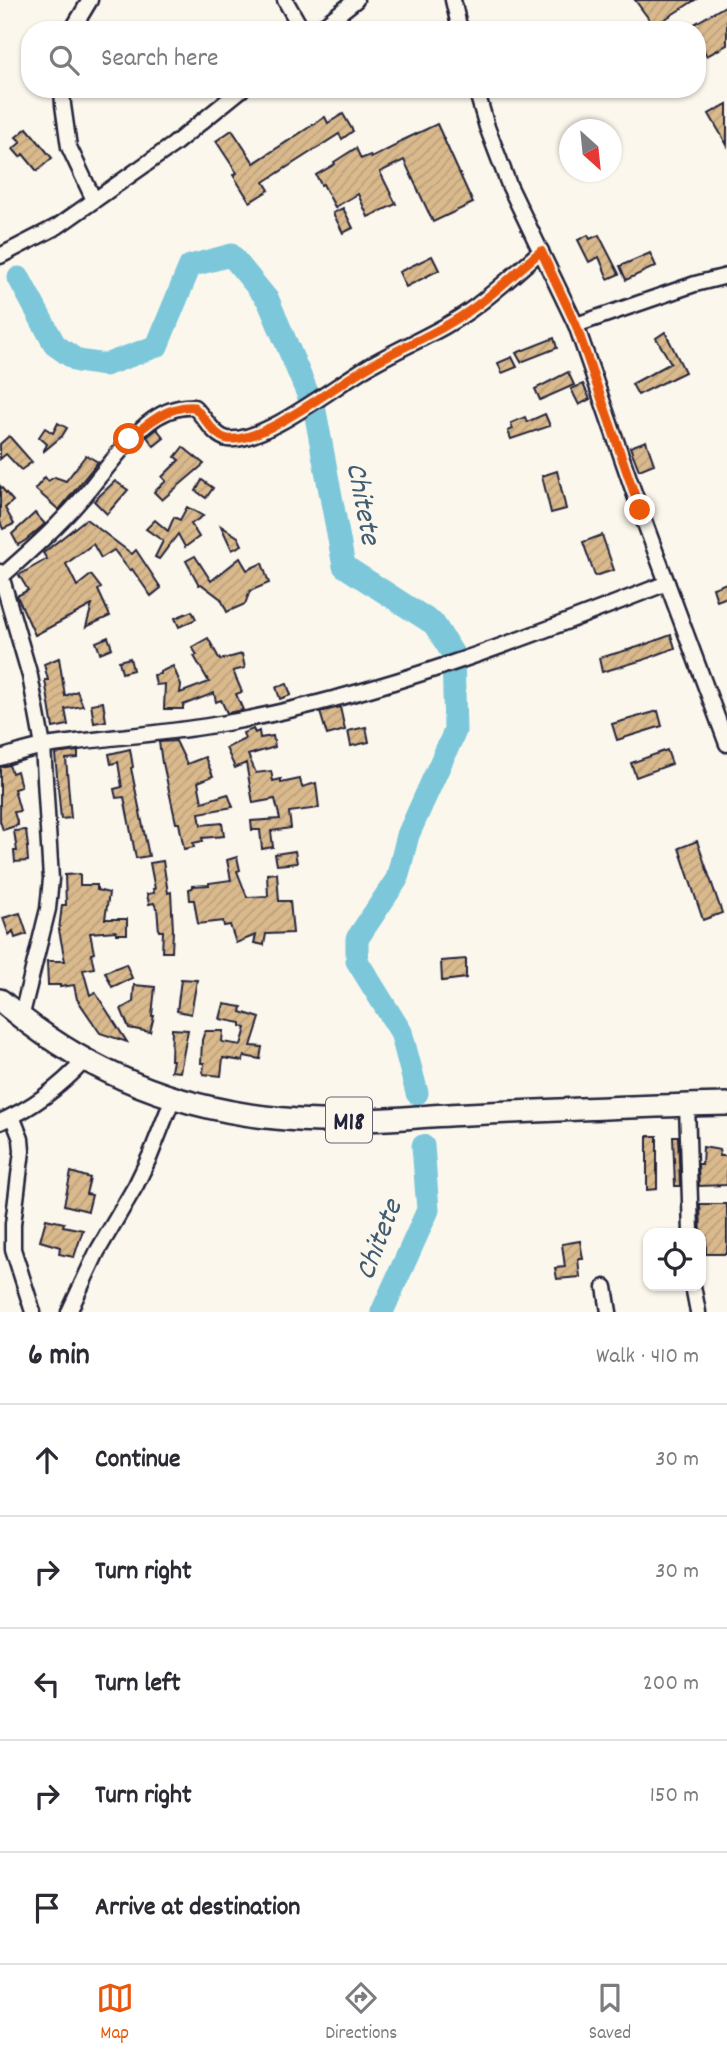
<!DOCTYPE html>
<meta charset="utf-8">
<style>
:root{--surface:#fff;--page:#f2f2f3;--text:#2b2b33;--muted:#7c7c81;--line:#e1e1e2;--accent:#ea580c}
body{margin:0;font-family:Dekko,sans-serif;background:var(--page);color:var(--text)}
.controls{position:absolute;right:21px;bottom:21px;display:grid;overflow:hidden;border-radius:14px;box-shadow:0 2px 5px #0004}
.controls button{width:63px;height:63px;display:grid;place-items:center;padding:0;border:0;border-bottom:2px solid var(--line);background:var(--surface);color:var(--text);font:35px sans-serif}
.compass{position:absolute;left:559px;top:119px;width:63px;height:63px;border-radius:50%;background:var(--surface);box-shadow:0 2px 5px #0004;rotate:153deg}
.stop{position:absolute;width:21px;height:21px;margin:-16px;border:5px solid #ea580c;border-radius:50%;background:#fff}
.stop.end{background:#ea580c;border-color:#fff;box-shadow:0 2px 7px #0008}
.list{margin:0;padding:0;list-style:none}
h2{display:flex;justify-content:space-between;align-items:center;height:91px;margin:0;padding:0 28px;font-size:30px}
h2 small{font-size:23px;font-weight:400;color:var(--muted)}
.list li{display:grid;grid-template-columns:46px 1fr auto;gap:21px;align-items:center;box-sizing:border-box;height:112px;padding:0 28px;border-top:2px solid var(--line)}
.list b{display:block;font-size:26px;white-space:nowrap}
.list em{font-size:23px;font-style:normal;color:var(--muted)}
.icon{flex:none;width:38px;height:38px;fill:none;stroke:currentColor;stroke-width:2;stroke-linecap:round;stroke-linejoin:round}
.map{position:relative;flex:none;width:727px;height:1312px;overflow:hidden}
.search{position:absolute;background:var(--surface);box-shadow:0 2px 5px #0004;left:21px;right:21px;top:21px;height:77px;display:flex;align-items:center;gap:18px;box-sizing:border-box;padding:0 24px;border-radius:28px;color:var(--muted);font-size:26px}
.sheet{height:651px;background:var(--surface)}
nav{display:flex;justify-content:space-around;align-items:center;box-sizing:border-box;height:98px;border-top:2px solid var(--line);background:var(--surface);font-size:19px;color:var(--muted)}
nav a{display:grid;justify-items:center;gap:4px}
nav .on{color:var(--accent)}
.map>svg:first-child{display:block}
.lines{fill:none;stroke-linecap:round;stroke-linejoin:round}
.river{stroke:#7bc7da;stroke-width:23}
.building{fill:url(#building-hatch);stroke:#22223b;stroke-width:2}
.street-casing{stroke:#22223b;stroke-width:19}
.primary-casing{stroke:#22223b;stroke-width:26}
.street{stroke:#fbf7ec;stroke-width:14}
.primary{stroke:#fbf7ec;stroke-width:21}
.route{stroke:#ea580c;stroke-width:9}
.labels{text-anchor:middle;stroke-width:5;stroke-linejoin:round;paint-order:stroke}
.shield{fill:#fbf7ec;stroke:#636270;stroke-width:2}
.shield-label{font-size:26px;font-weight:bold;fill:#22223b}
.water-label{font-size:30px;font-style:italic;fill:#415c73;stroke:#fbf7ec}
</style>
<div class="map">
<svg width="727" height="1312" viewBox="0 0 727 1312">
<defs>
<pattern id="building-hatch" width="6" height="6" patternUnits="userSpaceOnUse" patternTransform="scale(1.75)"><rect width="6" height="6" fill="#daba8d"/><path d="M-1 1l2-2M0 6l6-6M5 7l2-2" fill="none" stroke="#bba07b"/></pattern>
</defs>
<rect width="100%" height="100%" fill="#fbf7ec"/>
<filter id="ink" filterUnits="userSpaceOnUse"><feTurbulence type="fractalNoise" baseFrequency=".0143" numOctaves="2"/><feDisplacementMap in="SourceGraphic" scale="14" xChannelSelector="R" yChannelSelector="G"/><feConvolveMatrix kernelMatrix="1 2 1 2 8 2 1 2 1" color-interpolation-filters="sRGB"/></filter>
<g filter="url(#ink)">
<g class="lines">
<g class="river">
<polyline points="19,278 55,345 78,361 105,365 157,346 190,266 231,255 268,300 315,411 344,566 434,624 453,654 455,731 408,835 397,879 357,939 357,961 401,1032 417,1093"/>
<polyline points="382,1312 428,1210 423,1146"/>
</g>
</g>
<g class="building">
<polygon points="635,0 695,0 654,26"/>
<polygon points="727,5 727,45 707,56 697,39 697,30 684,30"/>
<polygon points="727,104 727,145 709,114"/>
<polygon points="343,114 353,131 342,139 339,134 264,182 269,190 250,202 233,175 237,173 216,141 232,130 254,163 325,117 328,123"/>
<polygon points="437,124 473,203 433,222 404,160 380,172 396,204 368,217 358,194 335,207 323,184 321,185 316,175 335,164 334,162 356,148 361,159 370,155 371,158 397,145 397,143"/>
<polygon points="27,128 52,158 37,171 23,154 20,157 13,149 21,142 16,137"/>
<polygon points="343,208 353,228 343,233 333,213"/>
<polygon points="588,235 590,239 599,235 619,274 608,279 599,257 589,262 578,240"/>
<polygon points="650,253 656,266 626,280 620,266"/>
<polygon points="432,256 439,270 406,287 399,272"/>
<polygon points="665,332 685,372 638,395 632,384 671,363 656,338"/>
<polygon points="554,338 557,348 521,362 516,353"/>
<polygon points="512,357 517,367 502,373 498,363"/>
<polygon points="568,372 574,385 540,400 535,389"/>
<polygon points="583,384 590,399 579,405 571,389"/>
<polygon points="545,414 550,426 511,439 508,431 513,429 511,423 525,417 527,422"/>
<polygon points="58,423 67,428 62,436 43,452 47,444 39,437 45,428 53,433"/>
<polygon points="157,429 164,438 154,446 147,437"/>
<polygon points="9,436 32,462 21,470 6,454 0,459 0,444"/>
<polygon points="646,441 654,464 639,470 630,447"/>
<polygon points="183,447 204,464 162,500 154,492 166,481 162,477 179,460 175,457"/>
<polygon points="86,455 98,462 59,510 35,489 45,477 48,481 55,477 66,481"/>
<polygon points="557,471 566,509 551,513 542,476"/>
<polygon points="202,480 213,488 206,498 196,491"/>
<polygon points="115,481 128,490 107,514 94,501"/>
<polygon points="0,486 13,501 5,508 14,524 3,529 0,522"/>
<polygon points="187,507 203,516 191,524 199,537 185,547 178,534 159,559 155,557 163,541 146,529 155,520 168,531 174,517 180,520"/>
<polygon points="35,513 45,524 26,540 18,545 12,534"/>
<polygon points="86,519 132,554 136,550 161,588 151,596 132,569 130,571 114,550 101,558 93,544 66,564 77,586 91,575 101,588 98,590 110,616 86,627 92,605 35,635 17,596 28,590 19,575 47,559 43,553"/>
<polygon points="221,526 238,537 242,545 232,550"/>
<polygon points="602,535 614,570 595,576 583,542"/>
<polygon points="195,556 211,581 240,558 247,570 262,563 269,583 250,591 245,604 227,612 221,599 201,584 199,585 186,561"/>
<polygon points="727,583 727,597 717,601 713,588"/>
<polygon points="192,611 196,619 179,627 175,618"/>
<polygon points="671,635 675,648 643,660 602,672 599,658 638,647"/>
<polygon points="108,637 112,648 100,653 96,642"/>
<polygon points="208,638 220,660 242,654 245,668 233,671 242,692 236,694 243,710 227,713 221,700 216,702 214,693 183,705 183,709 164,709 165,684 156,685 154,675 160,674 160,672 173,666 181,685 180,693 209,682 194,656 197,655 192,647"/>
<polygon points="59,658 65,696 77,691 83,706 65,709 68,725 53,728 45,680 48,680 44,664"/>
<polygon points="130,658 133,670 122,673 119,661"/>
<polygon points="287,684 291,695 280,699 276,687"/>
<polygon points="103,702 106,721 94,723 91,704"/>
<polygon points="340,707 345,730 327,735 320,712"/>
<polygon points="658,711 662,726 617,740 612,724"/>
<polygon points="366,727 369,742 351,746 348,731"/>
<polygon points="253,729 255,733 259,731 260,738 273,736 275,747 248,755 256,773 271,771 273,781 281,779 281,783 300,779 302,787 316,783 319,808 289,812 291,828 271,831 273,847 262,849 260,830 252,830 251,821 280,819 275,799 253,803 246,763 235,768 226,748 245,739 243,733"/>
<polygon points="176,741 187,764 205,757 213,776 198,782 202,802 228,794 233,807 199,813 201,825 222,823 224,836 202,838 203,841 193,843 194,847 184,849 179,823 176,823 163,763 162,763 159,742"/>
<polygon points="130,749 133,767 131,768 149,856 136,858 124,797 116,798 114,789 122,787 118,762 111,764 109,754"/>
<polygon points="667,750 672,764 636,777 631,763"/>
<polygon points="78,751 78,758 66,759 71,818 61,819 55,754"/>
<polygon points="9,765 12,773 17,771 21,787 14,789 20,811 14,812 18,825 3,830 0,821 0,767"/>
<polygon points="26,830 28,847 27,847 28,861 15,862 14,851 17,851 14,831"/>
<polygon points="697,841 722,913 703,920 679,848"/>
<polygon points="295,851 297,863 277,865 275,854"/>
<polygon points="237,857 240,870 237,871 247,897 268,896 267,874 277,873 279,901 290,901 293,933 266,934 264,945 254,943 256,935 236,943 230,925 224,926 223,921 198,924 194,900 190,900 189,889 192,888 192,886 209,885 209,883 231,880 227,860"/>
<polygon points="163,861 168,893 171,892 173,930 172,952 162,952 163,931 159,931 157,908 156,908 154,903 149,904 147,894 154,893 153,889 155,889 150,863"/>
<polygon points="80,874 80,885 97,885 97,890 109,893 105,919 127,919 127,934 116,934 116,931 90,933 94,953 91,954 94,968 83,970 90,995 95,992 127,1042 100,1033 77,999 74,985 60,987 60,985 48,985 47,961 65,961 59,930 62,905 66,905 65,875"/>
<polygon points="20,913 27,934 15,938 13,931 9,935 3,918"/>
<polygon points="466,959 466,978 442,981 441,961"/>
<polygon points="126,964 132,978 112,987 105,972"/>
<polygon points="181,979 197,980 191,1014 177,1011"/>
<polygon points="134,985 155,987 152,1016 154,1016 150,1032 129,1028 121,1009 133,1002"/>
<polygon points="224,1004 242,1007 241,1012 260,1018 251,1046 262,1047 260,1059 244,1056 243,1061 223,1058 221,1076 203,1074 204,1063 201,1063 202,1040 205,1031 223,1031 222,1042 241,1045 246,1028 241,1026 241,1023 220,1019"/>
<polygon points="172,1029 188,1030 180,1072 171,1071 173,1060 171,1060"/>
<polygon points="647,1136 657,1136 657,1189 647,1190"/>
<polygon points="673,1136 678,1136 680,1186 675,1186"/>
<polygon points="703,1147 720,1150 719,1156 727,1156 727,1185 699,1186 698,1164 702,1164"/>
<polygon points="71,1172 90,1178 86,1194 92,1195 88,1211 64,1205"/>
<polygon points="700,1204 727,1204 727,1254 706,1254 706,1237 701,1237"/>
<polygon points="46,1219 64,1223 63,1226 83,1230 74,1257 59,1254 60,1247 40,1241"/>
<polygon points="580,1241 583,1259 578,1259 580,1277 557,1279 555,1268 565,1267 562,1244"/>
</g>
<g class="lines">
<g class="street-casing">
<g id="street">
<polyline points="285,0 302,30"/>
<polyline points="453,0 460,30"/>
<polyline points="72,30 90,0"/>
<polyline points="318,30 356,0"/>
<polyline points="62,89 63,105 69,147 94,200"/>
<polyline points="476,89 487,127 509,185 576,325 640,510 727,744"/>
<polyline points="0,256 58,226 173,145 242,89"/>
<polyline points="576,325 695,284 727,276"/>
<polyline points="0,572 30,676 43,746 51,879 48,909 21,1018"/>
<path d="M 1,577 C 21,559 42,541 60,522 C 74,508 87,493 99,477 C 123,449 152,404 194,407 C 204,416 214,437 228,439 C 264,443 337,384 369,366 C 405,345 443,331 476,306 C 499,289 520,269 541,251"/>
<path d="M 0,758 C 15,754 31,748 46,746 C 106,737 167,734 226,723 C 378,696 524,639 667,583"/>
<polyline points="687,1105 691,1233"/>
<polyline points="12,1116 21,1139 22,1151 13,1224 13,1249 33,1312"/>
<path d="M 0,1122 C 32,1108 60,1087 84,1061"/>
<polyline points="693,1286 698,1312"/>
<polyline points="605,1287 609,1312"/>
<polyline points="69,1312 97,1252 136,1185 150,1156 173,1098"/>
</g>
</g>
<g class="primary-casing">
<path id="primary" d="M 0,1000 C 91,1079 200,1118 320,1121 C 368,1122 419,1116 468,1114 C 554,1110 641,1106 727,1104"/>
</g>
<use href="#street" class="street"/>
<use href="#primary" class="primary"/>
</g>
</g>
<g class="lines" filter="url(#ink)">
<path class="route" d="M 129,439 C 148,423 169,405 194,407 C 204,416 214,437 228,439 C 264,443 337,384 369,366 C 405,345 443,331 476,306 C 499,289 520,269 541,251 L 576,325 L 640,510"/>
</g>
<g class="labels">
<rect class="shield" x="326" y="1097.5" width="46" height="45" rx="5"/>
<g class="shield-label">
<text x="349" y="1129">M18</text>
</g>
<g class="water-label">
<text transform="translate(365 503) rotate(79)" y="10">Chitete</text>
<text transform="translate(377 1239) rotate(-69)" y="10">Chitete</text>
</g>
</g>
</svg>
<div class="controls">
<button><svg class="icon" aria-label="locate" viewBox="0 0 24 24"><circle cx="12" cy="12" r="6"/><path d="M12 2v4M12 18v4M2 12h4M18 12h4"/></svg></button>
</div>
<svg class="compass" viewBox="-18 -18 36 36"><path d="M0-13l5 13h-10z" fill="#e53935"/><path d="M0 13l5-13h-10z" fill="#7c7c81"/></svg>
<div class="stop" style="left:129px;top:439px"></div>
<div class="stop end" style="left:640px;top:510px"></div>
<div class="search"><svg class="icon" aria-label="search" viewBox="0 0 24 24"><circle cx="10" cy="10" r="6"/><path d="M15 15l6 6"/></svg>Search here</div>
</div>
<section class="sheet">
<h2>6 min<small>Walk · 410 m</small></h2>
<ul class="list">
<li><svg class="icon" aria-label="ahead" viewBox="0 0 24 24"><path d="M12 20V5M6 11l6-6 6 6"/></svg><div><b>Continue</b></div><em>30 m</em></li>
<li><svg class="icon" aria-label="right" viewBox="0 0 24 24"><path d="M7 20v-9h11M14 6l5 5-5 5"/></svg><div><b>Turn right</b></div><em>30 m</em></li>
<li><svg class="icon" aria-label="left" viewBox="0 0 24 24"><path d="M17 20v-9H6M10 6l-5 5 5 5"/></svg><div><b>Turn left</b></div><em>200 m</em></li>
<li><svg class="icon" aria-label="right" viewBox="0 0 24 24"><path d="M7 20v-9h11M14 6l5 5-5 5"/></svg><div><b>Turn right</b></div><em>150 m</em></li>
<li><svg class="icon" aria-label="arrive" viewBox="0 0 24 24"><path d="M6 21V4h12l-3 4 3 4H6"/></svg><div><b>Arrive at destination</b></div></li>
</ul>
</section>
<nav>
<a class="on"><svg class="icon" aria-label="map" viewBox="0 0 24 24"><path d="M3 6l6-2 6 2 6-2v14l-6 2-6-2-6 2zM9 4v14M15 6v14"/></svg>Map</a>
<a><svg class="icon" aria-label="directions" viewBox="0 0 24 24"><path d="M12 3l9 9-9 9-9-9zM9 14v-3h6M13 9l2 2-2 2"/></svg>Directions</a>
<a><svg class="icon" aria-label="saved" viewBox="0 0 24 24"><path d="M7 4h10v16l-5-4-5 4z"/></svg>Saved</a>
</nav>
